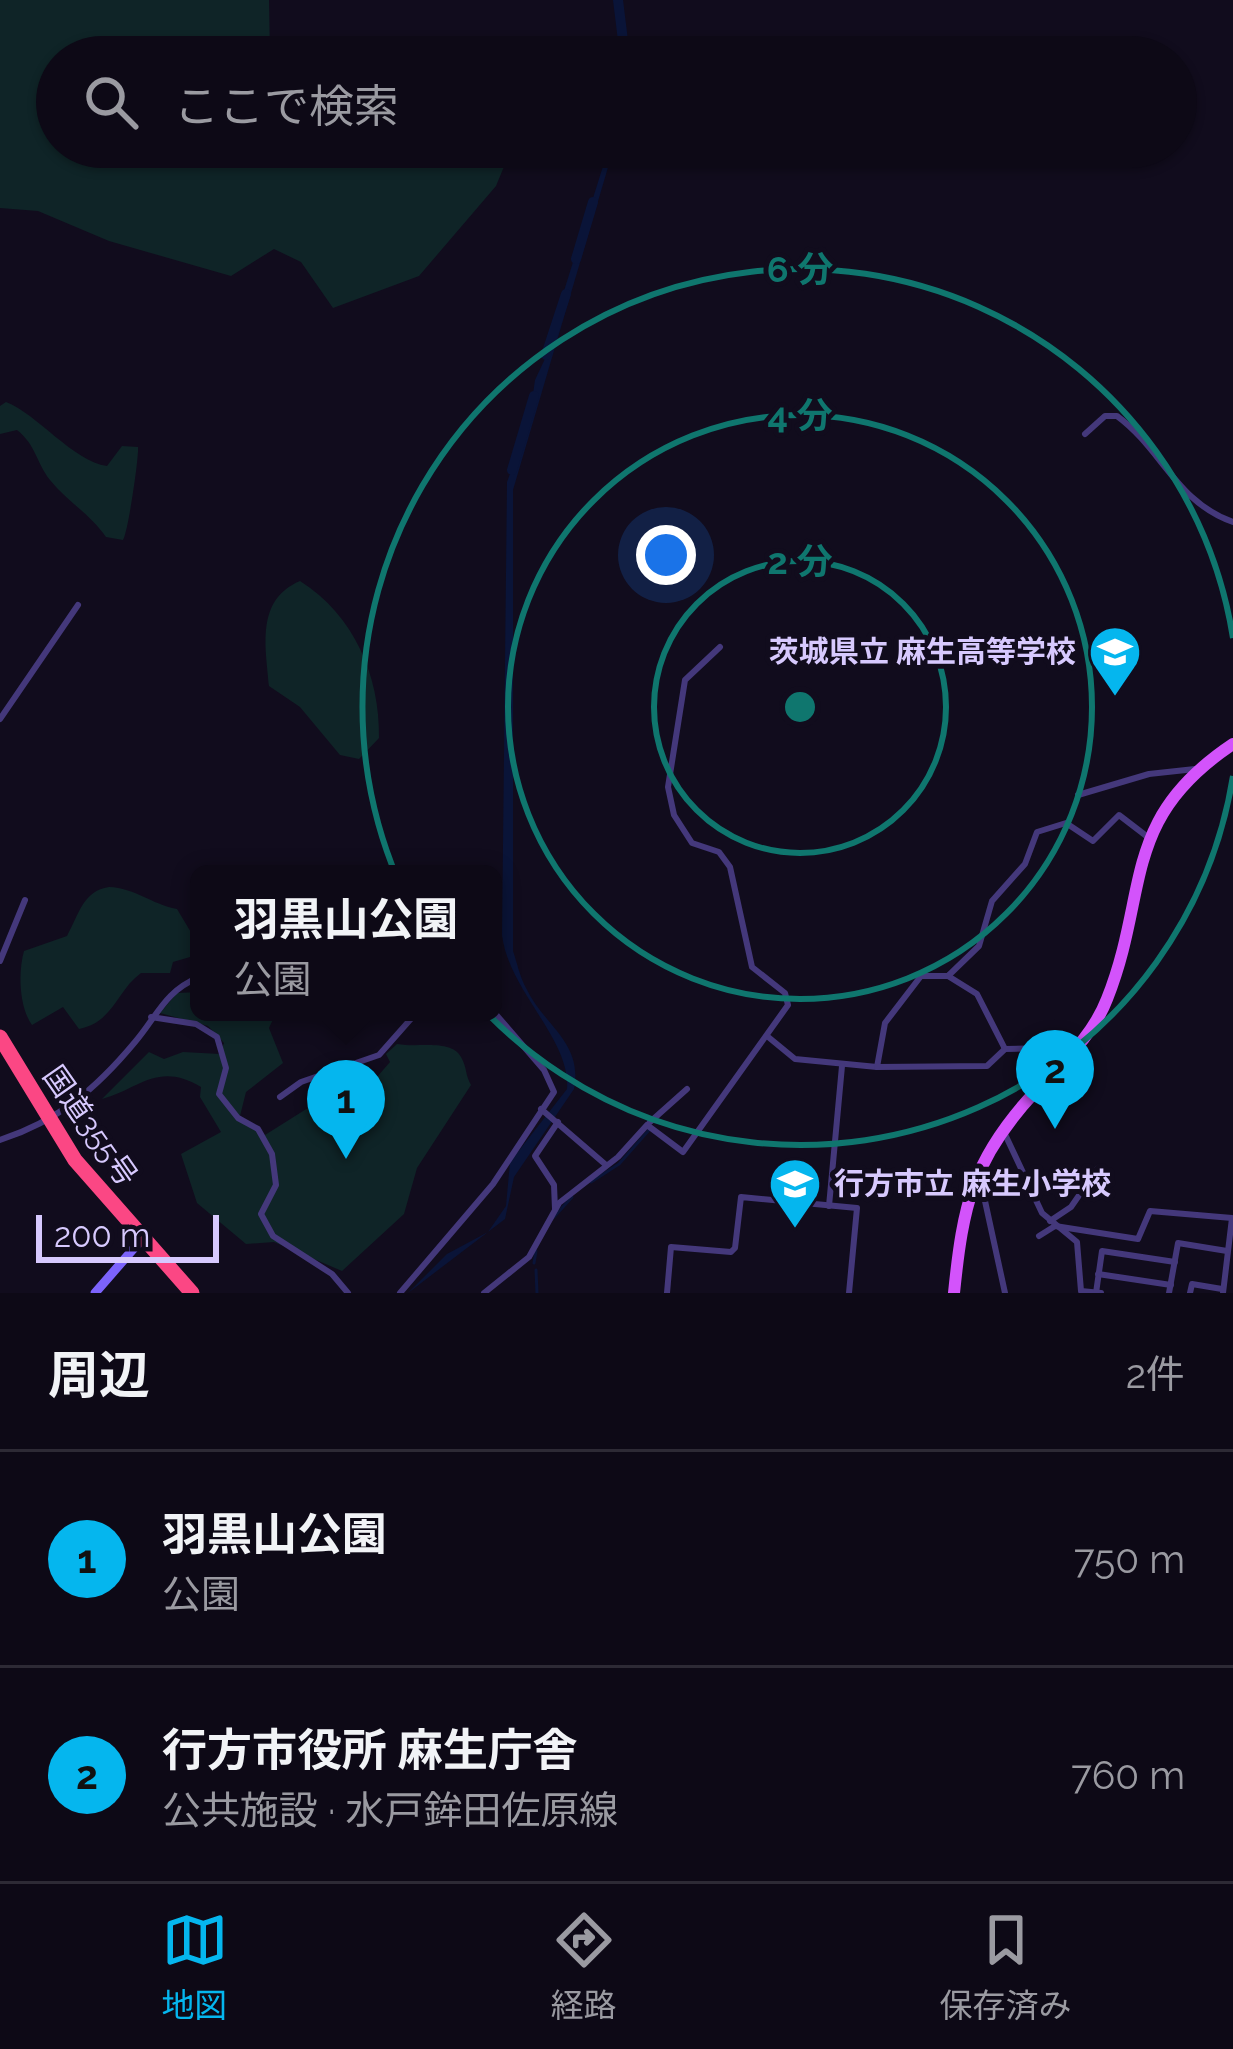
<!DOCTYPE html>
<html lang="ja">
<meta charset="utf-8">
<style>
:root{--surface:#0d0916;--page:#1b1723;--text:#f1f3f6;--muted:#9a9aa1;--line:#2d2a35;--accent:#05b6ee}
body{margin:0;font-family:Raleway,"Noto Sans JP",sans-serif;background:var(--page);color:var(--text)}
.scale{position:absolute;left:36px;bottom:30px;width:183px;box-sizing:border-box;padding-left:12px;border:6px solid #d7c9fe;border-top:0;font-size:33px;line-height:42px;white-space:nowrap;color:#d7c9fe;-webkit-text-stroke:9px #110c1d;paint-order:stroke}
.you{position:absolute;left:666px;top:555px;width:42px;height:42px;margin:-30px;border:9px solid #fff;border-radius:50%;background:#1a73e8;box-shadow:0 0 0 18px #1a73e833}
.badge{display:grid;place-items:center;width:78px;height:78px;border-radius:50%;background:var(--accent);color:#111;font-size:39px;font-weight:700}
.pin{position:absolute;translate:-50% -99px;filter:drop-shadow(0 3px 6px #0008)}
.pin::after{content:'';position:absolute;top:63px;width:42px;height:36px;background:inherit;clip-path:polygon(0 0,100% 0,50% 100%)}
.popup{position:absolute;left:190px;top:865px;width:312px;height:156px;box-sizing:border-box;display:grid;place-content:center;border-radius:18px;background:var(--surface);filter:drop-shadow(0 3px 9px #0005);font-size:39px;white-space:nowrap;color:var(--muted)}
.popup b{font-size:45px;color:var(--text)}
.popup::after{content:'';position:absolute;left:50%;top:100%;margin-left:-24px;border:24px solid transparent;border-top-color:var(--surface)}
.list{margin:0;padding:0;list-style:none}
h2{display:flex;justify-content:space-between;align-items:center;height:156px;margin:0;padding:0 48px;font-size:51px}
h2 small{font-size:39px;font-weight:400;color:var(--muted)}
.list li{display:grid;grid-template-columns:78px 1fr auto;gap:36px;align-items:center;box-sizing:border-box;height:216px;padding:0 48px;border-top:3px solid var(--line)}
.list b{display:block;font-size:45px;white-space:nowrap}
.list p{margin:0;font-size:39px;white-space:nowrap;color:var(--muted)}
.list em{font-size:39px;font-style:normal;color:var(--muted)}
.icon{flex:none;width:66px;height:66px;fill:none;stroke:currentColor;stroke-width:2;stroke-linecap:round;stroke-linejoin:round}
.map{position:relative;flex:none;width:1233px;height:1293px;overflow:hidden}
.search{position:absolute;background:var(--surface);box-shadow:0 3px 9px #0004;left:36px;right:36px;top:36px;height:132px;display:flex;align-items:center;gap:30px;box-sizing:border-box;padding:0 42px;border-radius:66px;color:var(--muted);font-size:45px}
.sheet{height:588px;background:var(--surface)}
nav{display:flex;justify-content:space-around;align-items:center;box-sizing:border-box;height:168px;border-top:3px solid var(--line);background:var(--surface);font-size:33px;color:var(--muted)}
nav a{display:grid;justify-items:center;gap:6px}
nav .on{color:var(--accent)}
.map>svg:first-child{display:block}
.green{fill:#0f2427}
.water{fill:#0a1438}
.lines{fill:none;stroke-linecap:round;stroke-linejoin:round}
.stream{stroke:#0a1438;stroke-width:3}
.river{stroke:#0a1438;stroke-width:10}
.street{stroke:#44387b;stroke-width:6}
.secondary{stroke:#7c63fb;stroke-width:9}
.primary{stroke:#d353fb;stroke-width:12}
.highway{stroke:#fb4784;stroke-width:15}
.ring{fill:none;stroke:#0f766e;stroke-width:6}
.labels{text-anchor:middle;stroke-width:10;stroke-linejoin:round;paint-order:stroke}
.poi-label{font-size:30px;font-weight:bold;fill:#d7c9fe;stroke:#110c1d;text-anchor:end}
.street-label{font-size:30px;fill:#d7c9fe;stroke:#110c1d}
.centre{fill:#0f766e;stroke:#110c1d;stroke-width:6}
.ring-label{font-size:36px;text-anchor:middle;font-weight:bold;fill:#0f766e;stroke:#110c1d;stroke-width:10;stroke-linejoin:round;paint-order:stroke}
</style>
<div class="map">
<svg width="1233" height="1293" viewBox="0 0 1233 1293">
<rect width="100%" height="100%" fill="#110c1d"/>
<g class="green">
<polygon points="0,0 269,0 270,57 57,57 57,147 512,147 496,186 419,276 333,308 301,262 274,249 231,276 109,241 38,211 0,208"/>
<path d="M 6,402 C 36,413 74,462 107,466 L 122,446 L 138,447 C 139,458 128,532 123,540 L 106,537 C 90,514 67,501 50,480 C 36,462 36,445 17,430 L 0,434 L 0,406 Z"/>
<path d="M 300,581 C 354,615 380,676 379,738 L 359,759 L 340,755 L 300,707 L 269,686 C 266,648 255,600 300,581 Z"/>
<path d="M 109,887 C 135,888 151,904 177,909 L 192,934 L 190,957 L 173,962 L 170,973 L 141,973 C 117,990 114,1022 79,1029 L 63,1007 L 32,1025 C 19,1007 18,972 24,951 L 67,936 C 79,914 83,891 109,887 Z"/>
<path d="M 199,992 L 199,1012 L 276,1013 L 269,1028 L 283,1063 L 246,1092 L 240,1116 L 265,1135 L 319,1101 L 377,1077 L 390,1062 L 386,1054 L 397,1044 C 418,1048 451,1039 461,1057 C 467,1067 465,1075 471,1085 L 417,1168 L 404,1214 L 342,1271 L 274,1242 L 246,1244 L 197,1203 L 181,1154 L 221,1132 L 200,1097 L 201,1087 C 158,1061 139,1089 102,1099 L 149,1052 L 164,1059 L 183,1052 L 220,1054 L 224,1043 L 208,1026 L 160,1013 L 177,993 Z"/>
</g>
<path class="water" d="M 609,147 L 614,147 L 513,490 L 513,951 C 517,963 520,977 526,988 C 544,1026 583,1042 574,1089 L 514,1177 L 505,1219 L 408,1293 L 447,1254 L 488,1232 L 506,1206 L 510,1162 L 567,1089 C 571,1039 509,992 502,935 L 507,482 L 529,421 L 535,380 L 559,329 L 563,294 Z"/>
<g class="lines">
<g class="stream">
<polyline points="591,1182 619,1164 649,1130"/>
<polyline points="553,1218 572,1197"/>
<polyline points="534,1263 536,1251"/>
<polyline points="536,1270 537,1293"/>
</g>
<g class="river">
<polyline points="618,0 625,57"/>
<polyline points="576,259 593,202"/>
<polyline points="546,355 566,294"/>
<polyline points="512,470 534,396"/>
</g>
<g class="street">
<path d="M 1085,434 L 1105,416 L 1117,416 C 1162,449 1176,502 1233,522"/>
<polyline points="0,719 78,605"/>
<polyline points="1078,795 1149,774 1195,769"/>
<polyline points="0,961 25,900"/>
<polyline points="948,976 977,994 1005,1049"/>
<polyline points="151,1017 196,1024 217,1037 226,1068 219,1094 238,1118 258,1129 272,1154 276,1185 261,1214 273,1236 332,1274 348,1293"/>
<polyline points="767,1036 795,1059 877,1067 987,1066 1005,1049"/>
<polyline points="1005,1049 1045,1048 1066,1055"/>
<polyline points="877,1067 885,1023 921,976 948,976 979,946 992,901 1025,864 1037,832 1066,823 1093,841 1119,815 1149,838"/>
<polyline points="280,1097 301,1082 379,1055 417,1012"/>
<polyline points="541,1109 606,1165"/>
<polyline points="650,1122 687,1089"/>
<polyline points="1003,1130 1042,1213 1077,1242 1081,1291 1101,1293"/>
<path d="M 0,1140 C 58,1121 96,1089 135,1042 C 158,1015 164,992 199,977"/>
<polyline points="980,1178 1005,1293"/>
<polyline points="829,1206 842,1066"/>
<polyline points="555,1209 554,1185 535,1156 558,1122"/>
<polyline points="1050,1221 1071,1207 1098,1168"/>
<polyline points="1039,1236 1055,1226 1138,1239 1150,1211 1232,1218 1223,1293"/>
<polyline points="1098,1274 1171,1285"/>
<polyline points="400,1293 493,1184 554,1092 544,1070 493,1011"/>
<polyline points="484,1293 529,1257 559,1203 618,1157 647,1125 683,1152 788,1005 785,993 752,967 730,867 719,852 692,843 674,815 668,787 685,680 720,647"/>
<polyline points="667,1293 671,1247 731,1252 735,1248 741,1197 857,1208 849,1293"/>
<polyline points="1096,1293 1102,1251 1175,1262"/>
<polyline points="1169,1293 1178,1243 1227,1251"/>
<polyline points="1190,1293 1192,1284 1222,1289"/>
</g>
<polyline class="secondary" points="95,1293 142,1239"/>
<path class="primary" d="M 954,1293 C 963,1205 972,1160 1034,1093 C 1061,1063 1092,1038 1107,999 C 1150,891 1119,820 1233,744"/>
<polyline class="highway" points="0,1037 75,1160 192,1293"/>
</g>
<g class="ring">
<circle cx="800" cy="707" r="146"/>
<circle cx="800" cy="707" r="292"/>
<path d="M1233 776A438 438 0 1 1 1233 638"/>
</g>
<defs>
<g id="school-pin" transform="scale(2.7)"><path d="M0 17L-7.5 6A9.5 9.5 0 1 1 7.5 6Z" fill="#05b6ee" stroke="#110c1d"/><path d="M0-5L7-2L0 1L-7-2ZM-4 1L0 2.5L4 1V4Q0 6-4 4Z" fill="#fff"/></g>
</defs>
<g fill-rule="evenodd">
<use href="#school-pin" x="1115" y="652"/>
<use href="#school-pin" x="795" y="1184"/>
</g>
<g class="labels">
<g class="poi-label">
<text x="1076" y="662">茨城県立 麻生高等学校</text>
<text x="834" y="1194" text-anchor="start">行方市立 麻生小学校</text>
</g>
<g class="street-label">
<text transform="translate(90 1126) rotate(55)" y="10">国道355号</text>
</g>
</g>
<circle cx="800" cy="707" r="18" class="centre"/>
<g class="ring-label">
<text x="800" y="282">6 分</text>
<text x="800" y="428">4 分</text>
<text x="800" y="574">2 分</text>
</g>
</svg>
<div class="scale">200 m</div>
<div class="you"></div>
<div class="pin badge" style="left:346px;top:1159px">1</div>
<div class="popup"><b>羽黒山公園</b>公園</div>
<div class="pin badge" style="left:1055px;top:1129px">2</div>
<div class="search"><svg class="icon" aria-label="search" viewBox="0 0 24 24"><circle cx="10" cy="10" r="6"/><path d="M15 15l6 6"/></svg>ここで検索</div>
</div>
<section class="sheet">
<h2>周辺<small>2件</small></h2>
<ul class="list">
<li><span class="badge">1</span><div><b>羽黒山公園</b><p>公園</p></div><em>750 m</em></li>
<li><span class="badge">2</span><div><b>行方市役所 麻生庁舎</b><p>公共施設 · 水戸鉾田佐原線</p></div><em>760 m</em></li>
</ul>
</section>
<nav>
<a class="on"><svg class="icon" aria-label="map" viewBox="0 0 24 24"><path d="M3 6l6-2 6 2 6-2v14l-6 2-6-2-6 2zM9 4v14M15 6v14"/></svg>地図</a>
<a><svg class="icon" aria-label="directions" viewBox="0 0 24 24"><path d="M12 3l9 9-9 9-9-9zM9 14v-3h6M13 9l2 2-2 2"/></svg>経路</a>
<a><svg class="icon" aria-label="saved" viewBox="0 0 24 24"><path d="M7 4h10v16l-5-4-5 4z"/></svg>保存済み</a>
</nav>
